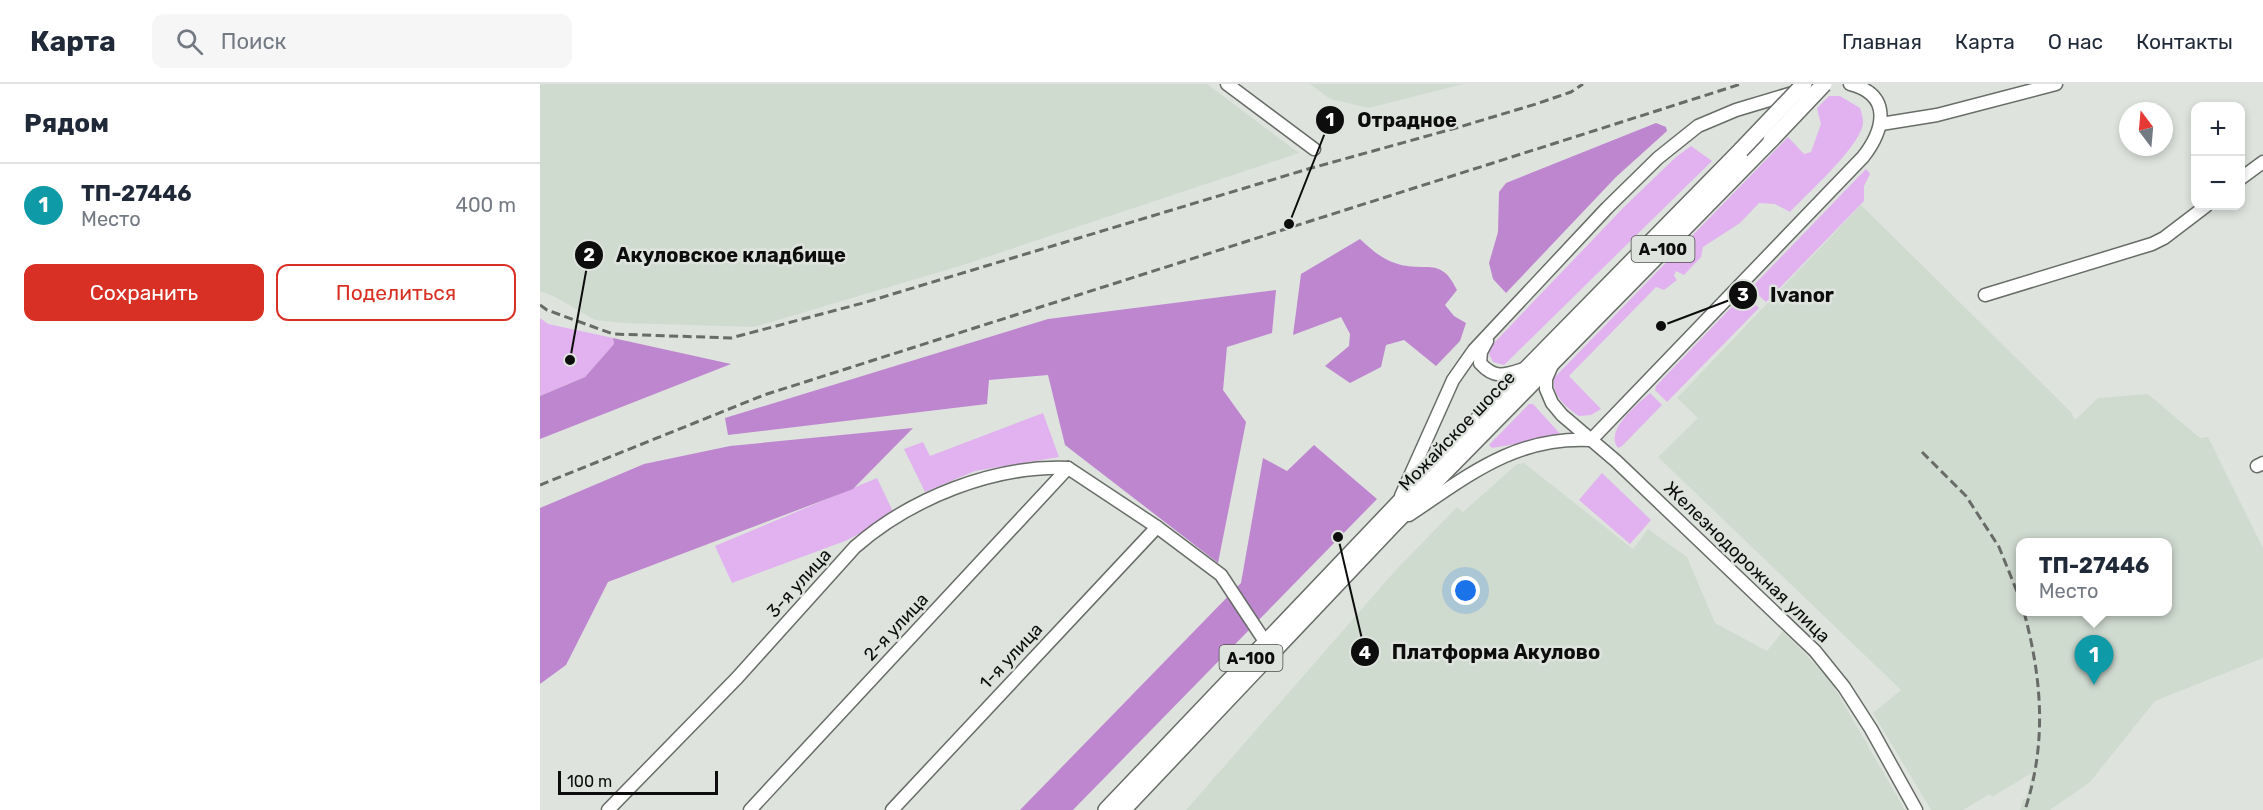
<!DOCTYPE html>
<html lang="ru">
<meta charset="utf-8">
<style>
:root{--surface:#fff;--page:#f6f6f7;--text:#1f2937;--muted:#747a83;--line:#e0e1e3;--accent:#d93025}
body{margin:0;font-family:Rubik,sans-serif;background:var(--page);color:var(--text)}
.controls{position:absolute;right:18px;top:18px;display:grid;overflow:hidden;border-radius:12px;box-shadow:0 3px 9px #0003}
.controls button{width:54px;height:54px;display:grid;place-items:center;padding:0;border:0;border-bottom:2px solid var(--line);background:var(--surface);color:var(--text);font:30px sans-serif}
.compass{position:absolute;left:1579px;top:18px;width:54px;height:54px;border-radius:50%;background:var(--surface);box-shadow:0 3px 9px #0003;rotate:344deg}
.scale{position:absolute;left:18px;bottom:15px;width:160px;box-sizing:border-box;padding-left:6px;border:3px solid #0c0d0c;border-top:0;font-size:16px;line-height:21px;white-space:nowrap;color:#0c0d0c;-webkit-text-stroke:4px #dee3de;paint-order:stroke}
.you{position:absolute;left:926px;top:507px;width:21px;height:21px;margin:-15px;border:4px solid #fff;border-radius:50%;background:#1a73e8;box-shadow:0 0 0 9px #1a73e833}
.badge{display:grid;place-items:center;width:39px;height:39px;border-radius:50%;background:var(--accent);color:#fff;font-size:20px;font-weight:700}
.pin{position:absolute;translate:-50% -50px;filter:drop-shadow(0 2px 3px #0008)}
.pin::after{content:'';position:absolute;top:32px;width:21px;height:18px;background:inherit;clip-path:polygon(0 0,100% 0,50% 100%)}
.popup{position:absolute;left:1476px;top:454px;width:156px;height:78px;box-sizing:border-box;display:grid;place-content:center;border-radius:12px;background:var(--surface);filter:drop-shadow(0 2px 4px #0005);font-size:20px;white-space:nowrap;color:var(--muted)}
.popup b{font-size:22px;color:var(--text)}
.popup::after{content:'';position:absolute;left:50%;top:100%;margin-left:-12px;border:12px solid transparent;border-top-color:var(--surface)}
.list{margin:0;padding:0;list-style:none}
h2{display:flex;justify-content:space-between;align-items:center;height:78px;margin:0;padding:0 24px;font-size:26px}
h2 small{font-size:20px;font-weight:400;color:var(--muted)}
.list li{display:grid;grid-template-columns:39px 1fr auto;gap:18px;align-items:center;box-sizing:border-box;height:84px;padding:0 24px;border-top:2px solid var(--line)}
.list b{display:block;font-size:22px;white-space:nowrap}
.list p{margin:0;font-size:20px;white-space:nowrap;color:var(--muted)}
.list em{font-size:20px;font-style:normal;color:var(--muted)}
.actions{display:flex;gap:12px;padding:18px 24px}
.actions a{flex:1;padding:14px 0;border:2px solid var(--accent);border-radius:12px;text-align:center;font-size:21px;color:var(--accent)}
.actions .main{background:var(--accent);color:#fff}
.icon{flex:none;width:33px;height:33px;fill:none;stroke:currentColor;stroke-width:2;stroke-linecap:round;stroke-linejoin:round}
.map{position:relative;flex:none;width:1723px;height:726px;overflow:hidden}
header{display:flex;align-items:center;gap:36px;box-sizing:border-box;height:84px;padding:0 30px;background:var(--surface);border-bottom:2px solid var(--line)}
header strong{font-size:28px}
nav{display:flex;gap:33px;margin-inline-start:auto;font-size:21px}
.search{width:420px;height:54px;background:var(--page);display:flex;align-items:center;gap:15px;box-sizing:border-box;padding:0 21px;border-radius:12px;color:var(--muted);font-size:22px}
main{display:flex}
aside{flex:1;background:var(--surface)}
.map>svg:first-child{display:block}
.built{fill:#d0dbd0;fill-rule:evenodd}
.green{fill:#e1b2ef}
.forest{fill:#bf86d0}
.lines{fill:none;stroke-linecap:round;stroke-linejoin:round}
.minor-casing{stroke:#686d68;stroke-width:15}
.major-casing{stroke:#686d68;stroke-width:18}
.minor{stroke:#fff;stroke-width:12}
.major{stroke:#fff;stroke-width:15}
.rail{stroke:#686b68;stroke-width:3;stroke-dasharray:9 4.5;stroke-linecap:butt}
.major-bridge-casing{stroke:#686d68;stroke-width:18;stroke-linecap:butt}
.major-bridge{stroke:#fff;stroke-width:15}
.labels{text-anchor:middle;stroke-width:5;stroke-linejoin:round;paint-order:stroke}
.shield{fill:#dee3de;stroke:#4b4d4b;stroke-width:1.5}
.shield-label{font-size:16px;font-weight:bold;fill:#0c0d0c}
.street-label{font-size:18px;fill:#0c0d0c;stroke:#dee3de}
.leader{fill:none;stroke:#0c0d0c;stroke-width:2}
.callout-dot{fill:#0c0d0c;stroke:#dee3de;stroke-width:2}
.mark-label{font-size:18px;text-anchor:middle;font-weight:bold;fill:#fff}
.callout-label{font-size:20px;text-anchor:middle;font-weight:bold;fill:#0c0d0c;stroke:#dee3de;stroke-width:5;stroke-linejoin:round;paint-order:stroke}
</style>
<header>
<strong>Карта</strong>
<div class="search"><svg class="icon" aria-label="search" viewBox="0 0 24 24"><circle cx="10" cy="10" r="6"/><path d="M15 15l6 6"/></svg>Поиск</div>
<nav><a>Главная</a><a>Карта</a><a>О нас</a><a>Контакты</a></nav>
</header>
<main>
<aside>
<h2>Рядом<small></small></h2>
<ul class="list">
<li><span class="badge" style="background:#0f9aa8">1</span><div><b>ТП-27446</b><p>Место</p></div><em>400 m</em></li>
</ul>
<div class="actions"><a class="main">Сохранить</a><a>Поделиться</a></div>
</aside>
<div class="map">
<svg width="1723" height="726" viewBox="0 0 1723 726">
<rect width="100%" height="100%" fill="#dee3de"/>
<g class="built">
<polygon points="0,0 667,0 759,69 423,181 214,243 82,239 55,236 15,213 0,207"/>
<polygon points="770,0 923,0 829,24 790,15"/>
<path d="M 1321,121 L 1531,328 L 1535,336 L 1558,314 L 1608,310 L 1660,354 L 1668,353 L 1723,464 L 1723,574 L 1615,617 L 1550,698 L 1510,726 L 1480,726 L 1483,715 L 1486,715 L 1492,689 L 1452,713 L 1450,710 L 1423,726 L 1391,726 L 1333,629 L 1361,606 L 1118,373 L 1158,334 L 1137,314 ZM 1480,458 L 1628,458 L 1628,528 L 1480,528 Z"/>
<polygon points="984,379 1093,465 1108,445 1147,473 1175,539 1227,567 1243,547 1290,596 1365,726 646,726 854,488 917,423 923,428 977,380"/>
</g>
<g class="green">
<path d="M 1289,12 L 1300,12 L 1320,24 C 1321,28 1323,33 1323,38 C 1323,60 1266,111 1250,128 L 1235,120 L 1219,119 L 1200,139 L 1163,163 L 1161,173 L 1144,191 L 1136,187 L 1134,192 L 1137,196 L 1124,206 L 1116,203 L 1029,292 L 1061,325 L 1051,331 L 1039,332 C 1026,323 1012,312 1014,294 L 1248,53 L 1264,70 L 1271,68 L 1281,40 L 1277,24 Z"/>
<polygon points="1151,62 1172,77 964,281 953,278 949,270 952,261 1084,123 1136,73"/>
<polygon points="1326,85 1330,90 1324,102 1324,117 1226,218 1211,204"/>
<polygon points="1204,210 1219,224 1127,318 1115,306 1116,302"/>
<polygon points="0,234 8,240 73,254 74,260 45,293 0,312"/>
<path d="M 1110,309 L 1122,321 L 1082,362 L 1078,364 C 1064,346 1098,320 1110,309 Z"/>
<polygon points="989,320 993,320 1022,352 952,364 949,361"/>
<polygon points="503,329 519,373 435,387 385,408 364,365 383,358 390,372"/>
<polygon points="1062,389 1111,436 1090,460 1039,416"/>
<polygon points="337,394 355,432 305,457 192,499 175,462"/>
</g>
<g class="forest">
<polygon points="1116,39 1126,43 1127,47 1076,93 966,209 953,195 949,179 958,148 959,108 966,99"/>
<path d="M 820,155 C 831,165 840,174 855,179 C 885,190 900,170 917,206 L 905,221 L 914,232 L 926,239 L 920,257 L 896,282 L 864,256 L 846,261 L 841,283 L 810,299 L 785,282 L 809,262 L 810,250 L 801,233 L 753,251 L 761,190 Z"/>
<polygon points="736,206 732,249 687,263 683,306 706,338 678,479 525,361 508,291 449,296 447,320 188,351 185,334 508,235"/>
<polygon points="73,254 191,280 0,355 0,312 45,293 74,260"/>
<polygon points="373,344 313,405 68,498 26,581 0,600 0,424 104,380 190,362"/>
<polygon points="774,361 837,415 533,726 480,726 701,499 723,374 747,387"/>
</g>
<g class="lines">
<g class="minor-casing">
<g id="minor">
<polyline points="687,0 774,65"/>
<polyline points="1341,40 1397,31 1516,0"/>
<polyline points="1700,95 1723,78"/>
<polyline points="1445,211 1612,160 1624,154 1666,122"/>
<path d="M 947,257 L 941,268 L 940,279 C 956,297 967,290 987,284"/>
<polyline points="1012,281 1006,295 1006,305 1012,319 1022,331 1076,377 1275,567 1304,603 1331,645 1376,726"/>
<polyline points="1717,382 1723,379"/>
<polyline points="528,384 617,443 681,491 726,559"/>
<polyline points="861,412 913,296 934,266 1067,124 1118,74 1158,42 1196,26 1256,8"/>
<path d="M 869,431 C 928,392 975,352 1051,356 L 1323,73 C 1344,46 1353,11 1310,0"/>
<path d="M 68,726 L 197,594 L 315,463 C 371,414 454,381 528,384"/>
<polyline points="210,726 528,384"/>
<polyline points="352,726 617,443"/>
</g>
</g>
<g class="major-casing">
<g id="major">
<polyline points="566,726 988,283 1201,66"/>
<polyline points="583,726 853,441 1231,56"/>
</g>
</g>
<use href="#minor" class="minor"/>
<use href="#major" class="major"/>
<g class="rail">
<polyline points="0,221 7,226 73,250 191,254 323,219 768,85 916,44 996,20 1031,8 1043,0"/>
<polyline points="1382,368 1426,412 1459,463 1480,515"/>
<polyline points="0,401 224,311 1201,0"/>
<path d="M 1484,528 C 1502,595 1507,659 1485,726"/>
</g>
<g class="major-bridge-casing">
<g id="major-bridge">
<polyline points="1231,56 1284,0"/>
<polyline points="1201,66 1264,0"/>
</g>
</g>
<use href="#major-bridge" class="major-bridge"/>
</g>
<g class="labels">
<g class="shield">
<rect x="1091.5" y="152" width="63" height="26" rx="4.5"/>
<rect x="679.5" y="561" width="63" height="26" rx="4.5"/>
</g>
<g class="shield-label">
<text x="1123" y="171">А-100</text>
<text x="711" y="580">А-100</text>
</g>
<g class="street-label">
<text transform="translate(917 347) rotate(-46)" y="6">Можайское шоссе</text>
<text transform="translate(1207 478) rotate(44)" y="6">Железнодорожная улица</text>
<text transform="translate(259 499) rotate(-48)" y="6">3-я улица</text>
<text transform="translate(356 543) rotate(-47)" y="6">2-я улица</text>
<text transform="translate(471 572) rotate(-47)" y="6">1-я улица</text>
</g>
</g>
<path class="leader" d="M749 140L790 36M30 276L49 171M1121 242L1203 211M798 453L825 568"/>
<g class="callout-dot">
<circle cx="749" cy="140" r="6"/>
<circle cx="30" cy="276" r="6"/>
<circle cx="1121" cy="242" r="6"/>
<circle cx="798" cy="453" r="6"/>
<circle cx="790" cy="36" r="15"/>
<circle cx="49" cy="171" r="15"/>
<circle cx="1203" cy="211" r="15"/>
<circle cx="825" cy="568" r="15"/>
</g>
<g class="mark-label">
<text x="790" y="42">1</text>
<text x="49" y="177">2</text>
<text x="1203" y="217">3</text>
<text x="825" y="575">4</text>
</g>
<g class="callout-label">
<text x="867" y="43">Отрадное</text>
<text x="191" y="178">Акуловское кладбище</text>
<text x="1262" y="218">Ivanor</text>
<text x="956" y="575">Платформа Акулово</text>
</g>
</svg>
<div class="controls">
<button>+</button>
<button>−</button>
</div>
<svg class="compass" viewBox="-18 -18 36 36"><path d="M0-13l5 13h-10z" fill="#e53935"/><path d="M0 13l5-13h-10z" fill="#747a83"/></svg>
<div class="scale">100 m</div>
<div class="you"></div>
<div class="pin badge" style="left:1554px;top:601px;background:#0f9aa8">1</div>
<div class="popup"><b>ТП-27446</b>Место</div>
</div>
</main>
